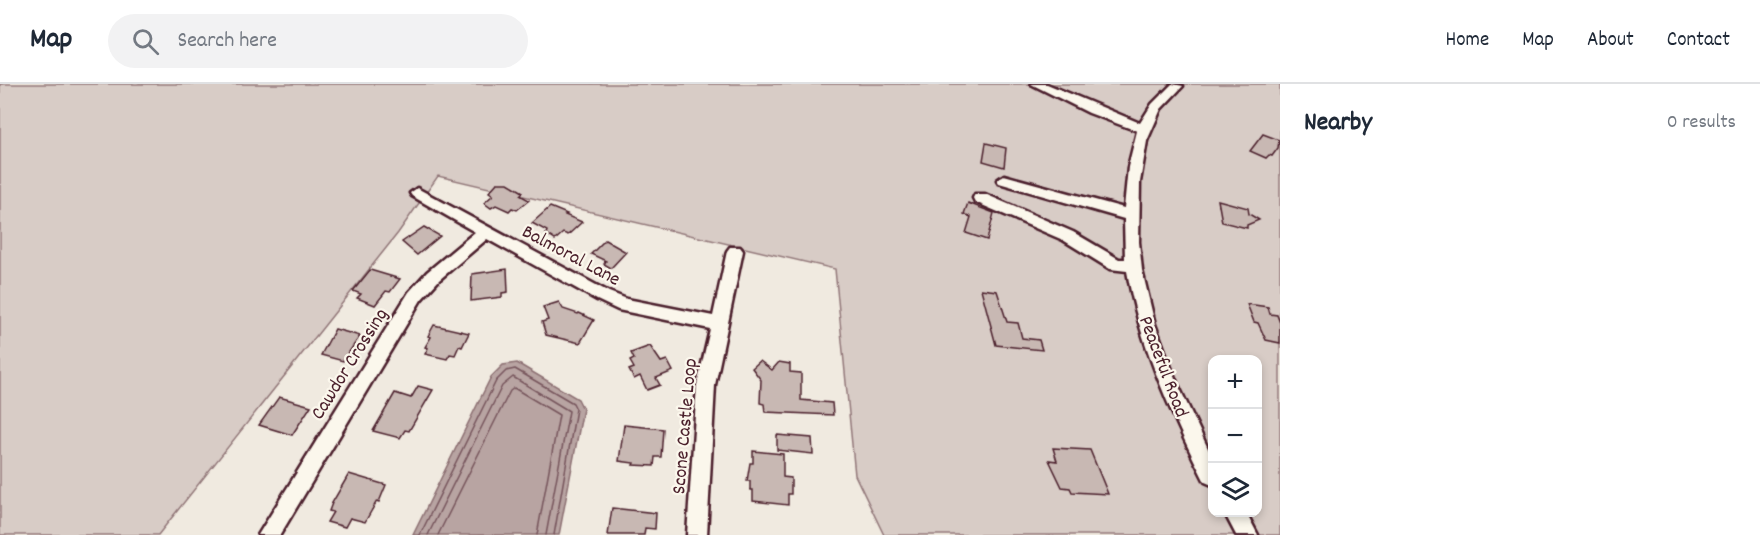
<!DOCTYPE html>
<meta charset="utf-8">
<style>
:root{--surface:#fff;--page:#f2f2f3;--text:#1f2937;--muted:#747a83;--line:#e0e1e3}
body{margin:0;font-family:Dekko,sans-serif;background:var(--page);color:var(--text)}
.controls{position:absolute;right:18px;bottom:18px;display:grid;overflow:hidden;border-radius:12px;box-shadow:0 3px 9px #0003}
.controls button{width:54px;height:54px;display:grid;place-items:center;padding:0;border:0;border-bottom:2px solid var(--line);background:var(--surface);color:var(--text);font:30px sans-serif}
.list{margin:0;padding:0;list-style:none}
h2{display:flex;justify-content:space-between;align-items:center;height:78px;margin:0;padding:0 24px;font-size:26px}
h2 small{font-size:20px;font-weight:400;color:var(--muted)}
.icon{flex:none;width:33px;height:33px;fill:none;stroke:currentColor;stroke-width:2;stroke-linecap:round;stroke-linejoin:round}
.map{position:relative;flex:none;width:1280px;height:451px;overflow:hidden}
header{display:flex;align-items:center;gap:36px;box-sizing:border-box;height:84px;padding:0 30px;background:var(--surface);border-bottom:2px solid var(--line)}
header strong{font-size:28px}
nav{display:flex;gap:33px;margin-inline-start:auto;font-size:21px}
.search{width:420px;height:54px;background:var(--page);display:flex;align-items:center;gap:15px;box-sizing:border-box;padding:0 21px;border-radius:33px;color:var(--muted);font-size:22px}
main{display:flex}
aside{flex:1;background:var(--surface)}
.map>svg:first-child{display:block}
.green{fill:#d8ccc6;stroke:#917678;stroke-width:1.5;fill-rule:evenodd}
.water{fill:#b8a4a2;stroke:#8c6f72;stroke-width:1.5}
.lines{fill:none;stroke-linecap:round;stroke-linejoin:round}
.shore{stroke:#76545b;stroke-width:1.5}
.building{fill:#c8b8b3;stroke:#4a1f2b;stroke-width:1.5}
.minor-casing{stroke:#4a1f2b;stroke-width:5}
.minor{fill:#fbf7ec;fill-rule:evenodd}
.labels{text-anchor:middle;stroke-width:4.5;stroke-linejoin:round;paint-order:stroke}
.street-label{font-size:20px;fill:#4a1f2b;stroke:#fbf7ec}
</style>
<header>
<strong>Map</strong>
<div class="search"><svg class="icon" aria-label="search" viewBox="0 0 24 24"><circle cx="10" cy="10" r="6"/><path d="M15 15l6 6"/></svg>Search here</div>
<nav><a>Home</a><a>Map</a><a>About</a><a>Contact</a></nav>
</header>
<main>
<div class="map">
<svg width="1280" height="451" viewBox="0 0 1280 451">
<rect width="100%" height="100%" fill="#f0eae0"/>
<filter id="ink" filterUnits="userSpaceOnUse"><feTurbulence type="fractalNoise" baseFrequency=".0167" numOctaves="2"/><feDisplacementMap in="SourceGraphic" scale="12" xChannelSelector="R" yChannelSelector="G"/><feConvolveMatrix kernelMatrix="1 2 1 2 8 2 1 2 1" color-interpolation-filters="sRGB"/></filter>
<g filter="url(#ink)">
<path class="green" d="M 0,0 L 1280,0 L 1280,451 L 884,451 L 855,391 L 835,185 L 438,92 L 398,149 L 158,451 L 0,451 ZM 1212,276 L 1258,276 L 1258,428 L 1212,428 Z"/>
<polygon class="water" points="517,279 578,315 583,325 559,451 413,451 491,293 503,281"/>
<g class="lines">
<g class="shore">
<polyline points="420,451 496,297 506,287 515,285 573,319 576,325 554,451"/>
<polyline points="428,451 502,302 513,293 569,327 546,451"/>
<polyline points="438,451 510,307 514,304 559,331 537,451"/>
</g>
</g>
<g class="building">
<polygon points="1263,50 1279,56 1278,64 1272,72 1269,71 1266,74 1250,67"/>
<polygon points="986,59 1006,64 1004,83 983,77"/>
<polygon points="497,99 508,99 523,108 520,111 529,116 517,126 512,124 509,127 496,121 491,124 484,119 493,111 489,108"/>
<polygon points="1218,116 1248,124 1249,130 1259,136 1247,141 1247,144 1222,138"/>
<polygon points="968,119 994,129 987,156 966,149 971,133 964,130"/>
<polygon points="550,123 567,130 565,131 582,138 568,151 563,149 555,156 546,150 547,147 532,139"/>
<polygon points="424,143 440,152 417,171 402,158"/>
<polygon points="605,156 626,168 611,184 604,180 606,177 591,170"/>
<polygon points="507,185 508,208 502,209 502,213 471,217 472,190"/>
<polygon points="370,186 400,195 390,208 386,207 375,221 357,214 361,210 353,207"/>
<polygon points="981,205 997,207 1007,238 1018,239 1022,254 1039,256 1042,266 996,261"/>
<polygon points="559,218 563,225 578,230 579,229 594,236 580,259 546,251 542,238 548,236 543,223"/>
<polygon points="1247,220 1268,223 1270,230 1277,231 1280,239 1280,259 1266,256 1258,239 1254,238"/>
<polygon points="434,241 469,249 462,263 459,262 455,271 450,270 447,275 425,270 428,264 425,263 431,253 428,252"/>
<polygon points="335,245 360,252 343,277 321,271"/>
<polygon points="650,262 661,278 667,276 673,287 656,294 660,301 647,306 640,292 634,295 629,286 634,284 630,277 634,275 631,269"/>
<polygon points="760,277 772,286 779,278 790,280 790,288 801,289 801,316 832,319 833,331 765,328 764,320 760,319 761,296 752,284"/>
<polygon points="418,302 433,306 409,347 405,346 400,354 373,347 395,309 411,314"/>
<polygon points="279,313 311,322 292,351 259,341"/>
<polygon points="624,341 663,345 661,373 655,373 654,382 633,381 634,379 619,377"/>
<polygon points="777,351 812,354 813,370 777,366"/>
<polygon points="1053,364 1090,366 1108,410 1072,408 1070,404 1062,403 1049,376 1057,377"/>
<polygon points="753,367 783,370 783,393 791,394 791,410 788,410 788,421 753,417 753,406 750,406 750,397 747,397 750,379 753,379"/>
<polygon points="349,390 386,401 379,418 377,417 365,438 350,434 345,443 327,438 333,428 329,427 332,419"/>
<polygon points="612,424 656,429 655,445 645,444 644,451 608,451"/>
</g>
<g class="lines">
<g class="minor-casing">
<g id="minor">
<path d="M 1031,0 L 1047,0 L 1140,39 L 1152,20 L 1172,0 L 1183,2 L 1161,25 L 1147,57 L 1140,98 L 1139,158 L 1142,186 L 1155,240 L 1175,294 L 1212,373 L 1212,401 L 1205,398 L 1201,390 C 1169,325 1139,258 1127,187 L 1110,185 L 1063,156 L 975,118 L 973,114 L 975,110 L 985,110 L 1073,148 L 1119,175 L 1125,175 L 1124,135 L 999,99 L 997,96 L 1004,91 L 1124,124 L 1128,83 L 1137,47 L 1089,29 Z"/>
<polygon points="417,104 609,208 627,215 713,232 727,167 730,163 740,163 743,167 715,301 707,451 687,451 697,301 710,245 618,226 597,216 487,155 439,196 421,216 280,451 258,451 409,208 427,188 475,148 412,112 410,109"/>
<polygon points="1224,428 1246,428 1258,451 1236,451"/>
</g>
</g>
<use href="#minor" class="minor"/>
</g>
</g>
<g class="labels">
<g class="street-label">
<text transform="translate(572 170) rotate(28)" y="7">Balmoral Lane</text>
<text transform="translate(348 279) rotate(-58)" y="7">Cawdor Crossing</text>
<text transform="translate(1165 282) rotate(69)" y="7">Peaceful Road</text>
<text transform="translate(683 342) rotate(-85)" y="7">Scone Castle Loop</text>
</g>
</g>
</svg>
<div class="controls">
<button>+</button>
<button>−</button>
<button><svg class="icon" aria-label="layers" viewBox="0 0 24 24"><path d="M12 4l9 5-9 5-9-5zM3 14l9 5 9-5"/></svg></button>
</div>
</div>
<aside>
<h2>Nearby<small>0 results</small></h2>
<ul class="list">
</ul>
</aside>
</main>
